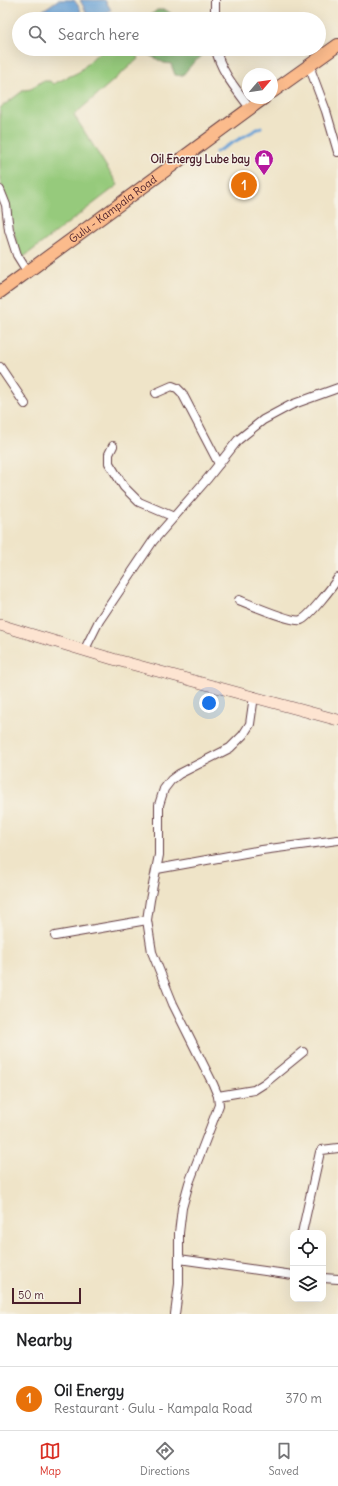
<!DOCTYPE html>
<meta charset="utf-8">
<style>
:root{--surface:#fff;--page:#f6f6f6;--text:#202124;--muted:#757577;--line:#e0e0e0;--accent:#d93025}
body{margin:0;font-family:Delius,sans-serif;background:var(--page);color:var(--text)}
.controls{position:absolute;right:12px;bottom:12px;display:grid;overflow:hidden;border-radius:8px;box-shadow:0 4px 16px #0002}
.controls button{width:36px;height:36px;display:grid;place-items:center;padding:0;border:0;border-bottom:1px solid var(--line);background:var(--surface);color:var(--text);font:20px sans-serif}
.compass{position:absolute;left:242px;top:68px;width:36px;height:36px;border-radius:50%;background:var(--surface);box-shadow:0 4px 16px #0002;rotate:61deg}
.scale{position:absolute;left:12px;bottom:10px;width:69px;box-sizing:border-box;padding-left:4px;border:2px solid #4a1f2b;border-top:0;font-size:11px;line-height:14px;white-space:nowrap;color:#4a1f2b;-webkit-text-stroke:3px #f7f3e8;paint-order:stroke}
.you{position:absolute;left:209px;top:703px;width:14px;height:14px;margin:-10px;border:3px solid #fff;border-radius:50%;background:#1a73e8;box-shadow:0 0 0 6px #1a73e833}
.badge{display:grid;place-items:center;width:26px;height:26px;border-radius:50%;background:var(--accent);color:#fff;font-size:13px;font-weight:700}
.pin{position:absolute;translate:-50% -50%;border:2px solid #fff;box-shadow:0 1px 4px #0006}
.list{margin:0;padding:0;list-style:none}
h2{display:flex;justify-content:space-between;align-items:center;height:52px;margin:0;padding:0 16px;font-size:17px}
h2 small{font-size:13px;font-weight:400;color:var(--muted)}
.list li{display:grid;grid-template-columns:26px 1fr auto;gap:12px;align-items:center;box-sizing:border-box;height:64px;padding:0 16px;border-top:1px solid var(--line)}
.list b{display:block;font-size:15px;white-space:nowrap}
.list p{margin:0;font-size:13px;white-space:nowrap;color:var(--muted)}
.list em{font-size:13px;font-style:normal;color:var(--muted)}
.icon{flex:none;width:22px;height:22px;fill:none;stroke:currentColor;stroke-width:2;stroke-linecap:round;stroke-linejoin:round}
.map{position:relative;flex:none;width:338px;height:1314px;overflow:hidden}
.search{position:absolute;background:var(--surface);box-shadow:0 4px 16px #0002;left:12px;right:12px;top:12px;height:44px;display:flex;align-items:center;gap:10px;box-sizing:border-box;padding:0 14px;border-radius:22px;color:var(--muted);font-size:15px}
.sheet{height:116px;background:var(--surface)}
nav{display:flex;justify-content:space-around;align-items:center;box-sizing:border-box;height:56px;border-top:1px solid var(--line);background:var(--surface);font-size:11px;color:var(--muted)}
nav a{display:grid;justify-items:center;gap:2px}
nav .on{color:var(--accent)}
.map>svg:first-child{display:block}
.green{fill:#96ca7b;stroke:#707453}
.forest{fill:#78ae6b;stroke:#61664b}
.water{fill:#68a2d7;stroke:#596081}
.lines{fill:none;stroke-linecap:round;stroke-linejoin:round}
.stream{stroke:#68a2d7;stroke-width:3}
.street-casing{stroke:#633d43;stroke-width:10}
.secondary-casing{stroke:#633d43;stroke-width:12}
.primary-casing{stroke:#633d43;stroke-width:14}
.street{stroke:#fff;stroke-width:8}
.secondary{stroke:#fde4d1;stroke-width:11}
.primary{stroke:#fbbb8c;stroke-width:12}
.labels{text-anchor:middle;stroke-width:3;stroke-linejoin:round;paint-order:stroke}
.poi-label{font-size:11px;font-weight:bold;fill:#4a1f2b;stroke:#f7f3e8;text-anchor:end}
.street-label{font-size:11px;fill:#4a1f2b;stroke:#f7f3e8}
</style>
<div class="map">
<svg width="338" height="1314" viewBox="0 0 338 1314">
<rect width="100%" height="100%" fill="#f7f3e8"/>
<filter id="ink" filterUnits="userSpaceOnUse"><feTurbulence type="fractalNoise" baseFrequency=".025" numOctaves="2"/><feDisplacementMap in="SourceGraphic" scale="8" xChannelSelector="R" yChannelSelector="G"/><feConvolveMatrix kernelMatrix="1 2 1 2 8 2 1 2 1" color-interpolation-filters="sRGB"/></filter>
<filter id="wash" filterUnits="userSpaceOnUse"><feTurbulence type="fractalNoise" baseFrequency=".012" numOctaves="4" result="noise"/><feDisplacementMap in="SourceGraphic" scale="16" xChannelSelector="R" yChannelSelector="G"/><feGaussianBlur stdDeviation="0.9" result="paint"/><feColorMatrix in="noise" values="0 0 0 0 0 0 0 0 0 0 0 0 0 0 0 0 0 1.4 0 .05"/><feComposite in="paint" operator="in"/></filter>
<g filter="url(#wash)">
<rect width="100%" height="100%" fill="#efe4c8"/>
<polygon class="green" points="107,49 133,49 139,58 74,115 118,185 21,259 10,218 10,211 0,180 0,108 24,90 31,89 42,81 50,81 53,84 79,72 96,55"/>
<g class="forest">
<polygon points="157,10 166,10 179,19 146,19"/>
<path d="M 138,49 L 189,49 L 189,52 L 200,52 L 203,53 C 201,59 197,59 193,63 C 189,67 186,72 182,76 L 175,75 L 171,64 L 164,63 Z"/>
</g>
<g class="water">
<polygon points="58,0 74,0 80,8 81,14 74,19 33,19 33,17"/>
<polygon points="80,0 105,0 111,10 99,19 90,19"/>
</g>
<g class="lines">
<polyline class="stream" points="216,152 261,127"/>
</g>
</g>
<g filter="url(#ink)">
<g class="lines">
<g class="street-casing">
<g id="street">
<polyline points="215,0 215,19"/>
<path d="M 216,49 C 220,71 237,90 250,108"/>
<polyline points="313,64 311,71 326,111 338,152"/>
<polyline points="0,190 6,205 9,230 17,255 27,271"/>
<polyline points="0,367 25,404"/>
<polyline points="156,393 172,386 177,388 182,393 219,464"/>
<polyline points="113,446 109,454 109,463 124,487 139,502 174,517"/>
<path d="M 239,600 C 249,604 293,623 301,620 C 309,617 333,586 338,578"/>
<polyline points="85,649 99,621 153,541 208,478 238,440 263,420 291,405 338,388"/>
<polyline points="157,869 262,850 338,840"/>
<polyline points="55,936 147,920"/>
<polyline points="218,1096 254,1090 265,1083 303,1052"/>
<polyline points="302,1233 320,1152 322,1150 338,1148"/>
<polyline points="179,1259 293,1275"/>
<polyline points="323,1278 338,1279"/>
<polyline points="175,1314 179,1284 179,1233 182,1208 189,1183 219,1105 218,1096 213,1084 173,1004 152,952 147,920 150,900 159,855 159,805 164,789 171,780 179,774 230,748 243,735 250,724 254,696"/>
</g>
</g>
<g class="secondary-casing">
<polyline id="secondary" points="0,625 113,659 338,720"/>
</g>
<g class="primary-casing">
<g id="primary">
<polyline points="272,92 338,45"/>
<path id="s1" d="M 0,292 L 264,98"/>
</g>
</g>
<use href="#street" class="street"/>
<use href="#secondary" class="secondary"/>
<use href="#primary" class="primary"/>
</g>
</g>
<defs>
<g id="shop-pin" transform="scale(1)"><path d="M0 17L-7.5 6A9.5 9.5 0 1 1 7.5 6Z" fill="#b5179e" stroke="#f7f3e8"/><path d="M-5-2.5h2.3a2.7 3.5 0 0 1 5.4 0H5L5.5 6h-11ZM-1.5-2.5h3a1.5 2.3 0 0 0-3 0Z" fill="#fff"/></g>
</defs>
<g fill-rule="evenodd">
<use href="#shop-pin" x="264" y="159"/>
</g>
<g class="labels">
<g class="poi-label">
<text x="250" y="163">Oil Energy Lube bay</text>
</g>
<g class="street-label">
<text dy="4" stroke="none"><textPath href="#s1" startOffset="140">Gulu - Kampala Road</textPath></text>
</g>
</g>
</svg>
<div class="controls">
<button><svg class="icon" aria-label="locate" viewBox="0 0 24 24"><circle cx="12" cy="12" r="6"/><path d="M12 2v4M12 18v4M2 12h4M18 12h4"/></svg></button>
<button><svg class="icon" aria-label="layers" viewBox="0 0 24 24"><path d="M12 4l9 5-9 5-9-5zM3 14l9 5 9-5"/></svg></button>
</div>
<svg class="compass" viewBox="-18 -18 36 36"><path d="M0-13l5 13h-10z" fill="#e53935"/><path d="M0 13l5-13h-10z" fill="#757577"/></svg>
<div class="scale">50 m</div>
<div class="you"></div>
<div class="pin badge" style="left:244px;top:185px;background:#e8710a">1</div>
<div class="search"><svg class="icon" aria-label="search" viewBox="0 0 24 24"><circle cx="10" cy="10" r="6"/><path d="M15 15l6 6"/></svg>Search here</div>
</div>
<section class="sheet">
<h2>Nearby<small></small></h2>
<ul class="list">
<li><span class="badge" style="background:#e8710a">1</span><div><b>Oil Energy</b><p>Restaurant · Gulu - Kampala Road</p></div><em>370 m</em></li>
</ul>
</section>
<nav>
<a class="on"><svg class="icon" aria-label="map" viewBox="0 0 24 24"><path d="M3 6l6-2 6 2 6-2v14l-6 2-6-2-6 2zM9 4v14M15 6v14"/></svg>Map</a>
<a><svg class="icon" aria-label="directions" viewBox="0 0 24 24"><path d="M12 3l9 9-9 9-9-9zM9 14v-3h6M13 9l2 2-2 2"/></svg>Directions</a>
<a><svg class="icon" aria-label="saved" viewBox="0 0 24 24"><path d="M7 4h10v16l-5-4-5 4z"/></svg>Saved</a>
</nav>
